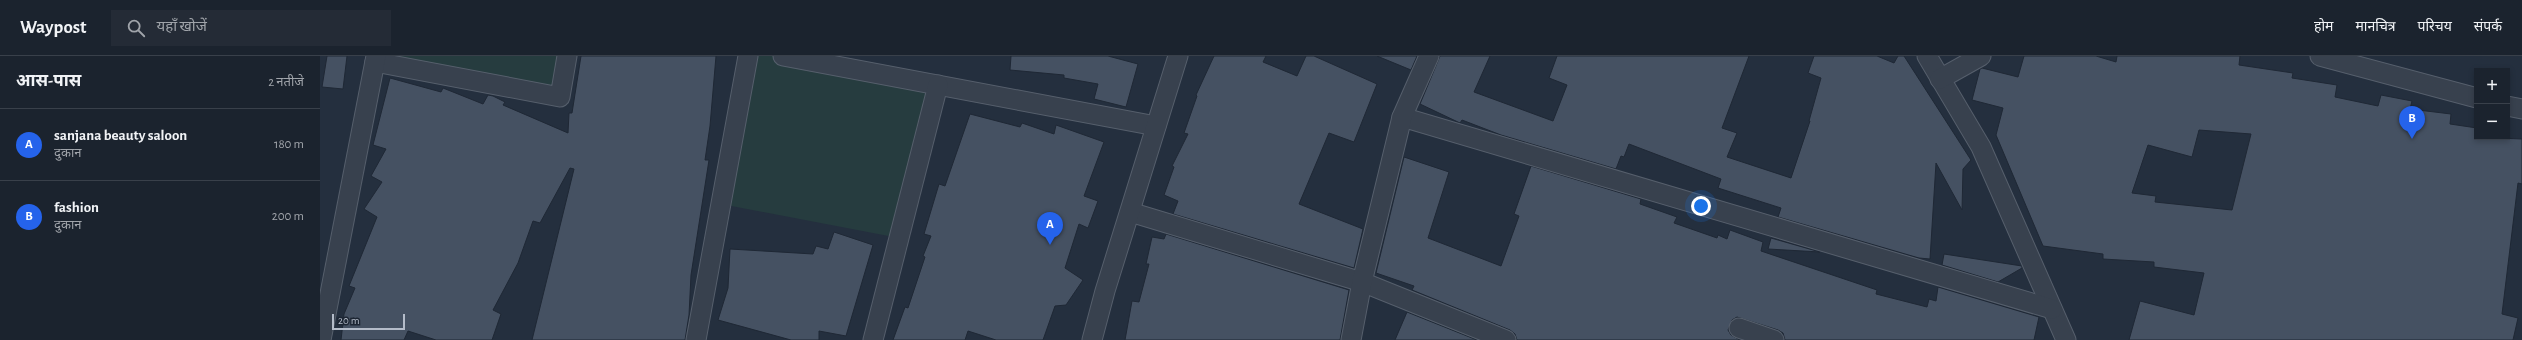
<!DOCTYPE html>
<html lang="hi">
<meta charset="utf-8">
<style>
:root{--surface:#1b232e;--page:#242b36;--text:#f1f3f6;--muted:#a0a4aa;--line:#39404a;--accent:#2563eb}
body{margin:0;font-family:"Alegreya Sans","Noto Sans Devanagari",sans-serif;background:var(--page);color:var(--text)}
.controls{position:absolute;right:12px;top:12px;display:grid;overflow:hidden;border-radius:0px;box-shadow:0 2px 6px #0003}
.controls button{width:36px;height:36px;display:grid;place-items:center;padding:0;border:0;border-bottom:1px solid var(--line);background:var(--surface);color:var(--text);font:20px sans-serif}
.scale{position:absolute;left:12px;bottom:10px;width:73px;box-sizing:border-box;padding-left:4px;border:2px solid #b4bcc9;border-top:0;font-size:11px;line-height:14px;white-space:nowrap;color:#b4bcc9;-webkit-text-stroke:3px #1d2633;paint-order:stroke}
.you{position:absolute;left:1381px;top:150px;width:14px;height:14px;margin:-10px;border:3px solid #fff;border-radius:50%;background:#1a73e8;box-shadow:0 0 0 6px #1a73e833}
.badge{display:grid;place-items:center;width:26px;height:26px;border-radius:50%;background:var(--accent);color:#fff;font-size:13px;font-weight:700}
.pin{position:absolute;translate:-50% -33px;filter:drop-shadow(0 1px 2px #0008)}
.pin::after{content:'';position:absolute;top:21px;width:14px;height:12px;background:inherit;clip-path:polygon(0 0,100% 0,50% 100%)}
.list{margin:0;padding:0;list-style:none}
h2{display:flex;justify-content:space-between;align-items:center;height:52px;margin:0;padding:0 16px;font-size:17px}
h2 small{font-size:13px;font-weight:400;color:var(--muted)}
.list li{display:grid;grid-template-columns:26px 1fr auto;gap:12px;align-items:center;box-sizing:border-box;height:72px;padding:0 16px;border-top:1px solid var(--line)}
.list b{display:block;font-size:15px;white-space:nowrap}
.list p{margin:0;font-size:13px;white-space:nowrap;color:var(--muted)}
.list em{font-size:13px;font-style:normal;color:var(--muted)}
.icon{flex:none;width:22px;height:22px;fill:none;stroke:currentColor;stroke-width:2;stroke-linecap:round;stroke-linejoin:round}
.map{position:relative;flex:none;width:2202px;height:284px;overflow:hidden}
header{display:flex;align-items:center;gap:24px;box-sizing:border-box;height:56px;padding:0 20px;background:var(--surface);border-bottom:1px solid var(--line)}
header strong{font-size:19px}
nav{display:flex;gap:22px;margin-inline-start:auto;font-size:14px}
.search{width:280px;height:36px;background:var(--page);display:flex;align-items:center;gap:10px;box-sizing:border-box;padding:0 14px;border-radius:0px;color:var(--muted);font-size:15px}
main{display:flex}
aside{flex:1;background:var(--surface)}
.map>svg:first-child{display:block}
.green{fill:#263c3f}
.building{fill:#455162;stroke:#1f2835;fill-rule:evenodd}
.lines{fill:none;stroke-linecap:round;stroke-linejoin:round}
.minor-casing{stroke:#565f6c;stroke-width:21}
.minor{stroke:#38414e;stroke-width:19}
</style>
<header>
<strong>Waypost</strong>
<div class="search"><svg class="icon" aria-label="search" viewBox="0 0 24 24"><circle cx="10" cy="10" r="6"/><path d="M15 15l6 6"/></svg>यहाँ खोजें</div>
<nav><a>होम</a><a>मानचित्र</a><a>परिचय</a><a>संपर्क</a></nav>
</header>
<main>
<aside>
<h2>आस-पास<small>2 नतीजे</small></h2>
<ul class="list">
<li><span class="badge">A</span><div><b>sanjana beauty saloon</b><p>दुकान</p></div><em>180 m</em></li>
<li><span class="badge">B</span><div><b>fashion</b><p>दुकान</p></div><em>200 m</em></li>
</ul>
</aside>
<div class="map">
<svg width="2202" height="284" viewBox="0 0 2202 284">
<rect width="100%" height="100%" fill="#242f3e"/>
<g class="green">
<polygon points="56,0 247,0 240,41"/>
<polygon points="428,0 463,0 618,29 579,182 401,148"/>
</g>
<g class="building">
<polygon points="7,0 27,0 23,33 2,31"/>
<polygon points="261,0 396,0 390,70 385,104 389,104 371,219 369,259 365,284 212,284 254,113 250,112 220,167 213,165 198,207 173,254 181,258 172,284 116,284 88,275 84,284 21,284 24,258 35,232 29,230 57,161 44,153 62,126 51,120 66,93 53,89 70,22 121,36 123,32 163,48 168,39 173,40 185,46 183,49 248,77 249,57 252,57"/>
<polygon points="691,0 788,0 818,8 806,51 774,43 778,28 744,22 744,19 690,14"/>
<polygon points="894,0 946,0 943,6 977,20 986,0 994,0 1057,28 1034,86 1009,77 979,148 1043,173 1034,212 853,158 858,145 844,139 854,111 852,110 868,78 864,77 877,40 876,39"/>
<polygon points="1057,0 1097,0 1091,14"/>
<polygon points="1120,0 1170,0 1154,36 1233,65 1247,29 1229,22 1237,0 1429,0 1402,72 1417,77 1407,101 1471,122 1490,65 1489,65 1501,22 1488,17 1494,0 1557,0 1574,7 1578,0 1584,0 1651,104 1643,113 1642,154 1616,107 1610,203 1599,202 1458,161 1461,152 1398,132 1401,123 1309,88 1304,101 1301,100 1296,113 1181,79 1142,64 1140,67 1100,48"/>
<path d="M 1704,0 L 1776,0 L 1796,6 L 1797,0 L 1920,0 L 1919,9 L 1973,17 L 1972,22 L 2017,29 L 2015,41 L 2058,50 L 2061,39 L 2092,45 L 2090,53 L 2131,58 L 2130,68 L 2157,72 L 2157,81 L 2202,83 L 2202,128 L 2198,127 L 2182,258 L 2198,262 L 2193,284 L 1809,284 L 1820,245 L 1874,259 L 1884,217 L 1834,211 L 1834,206 L 1783,203 L 1783,198 L 1723,190 L 1676,79 L 1683,52 L 1652,44 L 1660,13 L 1662,12 L 1698,21 ZM 1879,74 L 1931,78 L 1912,154 L 1835,146 L 1836,140 L 1812,137 L 1828,89 L 1872,101 Z"/>
<polygon points="650,58 700,71 702,67 734,78 736,69 784,86 764,140 778,145 768,172 759,168 745,212 763,224 746,249 735,250 723,284 676,284 648,275 645,284 573,284 585,251 588,252 605,201 603,200 611,180 604,178 619,128 625,130"/>
<polygon points="1084,101 1129,116 1108,182 1181,210 1199,160 1194,158 1211,110 1321,143 1320,148 1357,161 1354,167 1397,182 1398,179 1407,183 1410,174 1443,186 1441,195 1557,234 1556,238 1607,251 1609,243 1616,245 1618,231 1719,261 1714,284 1465,284 1463,277 1458,274 1417,261 1412,264 1408,274 1411,279 1420,284 1197,284 1195,278 1190,274 1092,234 1094,230 1056,217"/>
<polygon points="514,176 553,189 526,280 499,275 499,284 471,284 398,264 408,232 410,193 493,198 496,190 508,193"/>
<polygon points="846,178 1029,234 1020,284 805,284 812,245 819,246 829,208 826,208 832,181 844,183"/>
<polygon points="1451,182 1500,196 1448,193"/>
<polygon points="1624,198 1702,210 1702,212 1678,226 1622,209"/>
<polygon points="1087,256 1157,284 1075,284"/>
</g>
<g class="lines">
<g class="minor-casing">
<g id="minor">
<polyline points="463,0 836,70"/>
<polyline points="1607,0 1661,91 1746,284"/>
<polyline points="2000,0 2157,42"/>
<polyline points="55,6 240,41 247,0"/>
<polyline points="1620,23 1661,0"/>
<polyline points="2187,50 2202,53"/>
<polyline points="1082,61 1732,253"/>
<polyline points="810,156 1042,226 1186,284"/>
<polyline points="1419,272 1454,284"/>
<polyline points="1,284 56,0"/>
<polyline points="376,284 428,0"/>
<polyline points="553,284 618,29"/>
<polyline points="772,284 785,235 858,0"/>
<polyline points="1031,284 1042,226 1082,61 1109,0"/>
</g>
</g>
<use href="#minor" class="minor"/>
</g>
</svg>
<div class="controls">
<button>+</button>
<button>−</button>
</div>
<div class="scale">20 m</div>
<div class="you"></div>
<div class="pin badge" style="left:730px;top:189px">A</div>
<div class="pin badge" style="left:2092px;top:83px">B</div>
</div>
</main>
